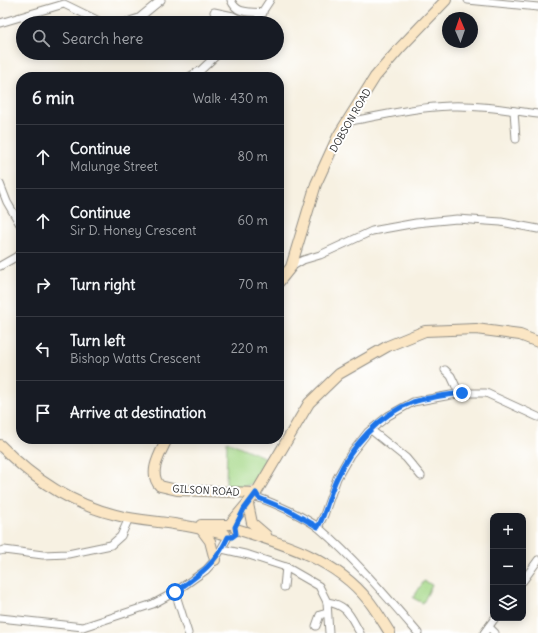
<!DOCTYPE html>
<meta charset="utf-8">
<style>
:root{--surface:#171b24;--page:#242831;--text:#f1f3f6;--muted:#9ea1a6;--line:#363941}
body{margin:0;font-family:Delius,sans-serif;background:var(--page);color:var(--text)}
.controls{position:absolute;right:12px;bottom:12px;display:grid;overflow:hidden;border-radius:8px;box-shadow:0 2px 10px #0003}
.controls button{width:36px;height:36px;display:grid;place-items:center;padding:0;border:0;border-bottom:1px solid var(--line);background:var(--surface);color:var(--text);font:20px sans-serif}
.compass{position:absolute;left:442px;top:12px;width:36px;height:36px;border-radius:50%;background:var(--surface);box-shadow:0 2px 10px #0003;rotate:358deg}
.stop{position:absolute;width:12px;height:12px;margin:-9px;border:3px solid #1a73e8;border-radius:50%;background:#fff}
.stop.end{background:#1a73e8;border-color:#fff;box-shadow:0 1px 4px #0008}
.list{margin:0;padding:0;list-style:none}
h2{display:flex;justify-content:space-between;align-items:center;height:52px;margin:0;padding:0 16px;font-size:17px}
h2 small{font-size:13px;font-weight:400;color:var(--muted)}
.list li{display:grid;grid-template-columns:26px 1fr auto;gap:12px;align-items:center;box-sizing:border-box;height:64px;padding:0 16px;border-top:1px solid var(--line)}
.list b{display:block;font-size:15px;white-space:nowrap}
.list p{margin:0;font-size:13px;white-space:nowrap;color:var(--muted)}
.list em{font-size:13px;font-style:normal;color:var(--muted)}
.icon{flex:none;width:22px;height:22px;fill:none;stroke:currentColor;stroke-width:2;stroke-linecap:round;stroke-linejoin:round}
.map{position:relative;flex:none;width:538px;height:633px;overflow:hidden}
.search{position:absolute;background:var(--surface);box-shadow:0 2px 10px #0003;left:16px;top:16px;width:268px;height:44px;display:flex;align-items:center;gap:10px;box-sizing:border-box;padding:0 14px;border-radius:22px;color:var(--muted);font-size:15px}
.panel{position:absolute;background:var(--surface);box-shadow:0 2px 10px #0003;left:16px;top:72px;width:268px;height:372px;border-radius:16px}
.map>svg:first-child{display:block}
.green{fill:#a5d888;stroke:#68825a}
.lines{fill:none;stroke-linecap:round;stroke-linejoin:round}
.street-casing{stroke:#918e86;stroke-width:9}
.secondary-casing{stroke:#918e86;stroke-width:12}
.street{stroke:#fff;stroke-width:7}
.secondary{stroke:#fbe6c4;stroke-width:10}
.route{stroke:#1a73e8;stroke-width:5}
.labels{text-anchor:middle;stroke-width:4;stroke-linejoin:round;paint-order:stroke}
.street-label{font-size:10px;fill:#2b2b2b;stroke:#fff}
</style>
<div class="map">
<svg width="538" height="633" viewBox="0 0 538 633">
<rect width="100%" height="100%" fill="#fff"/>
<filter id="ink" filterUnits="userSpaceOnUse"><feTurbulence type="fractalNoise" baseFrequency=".025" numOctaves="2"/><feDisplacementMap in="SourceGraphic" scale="8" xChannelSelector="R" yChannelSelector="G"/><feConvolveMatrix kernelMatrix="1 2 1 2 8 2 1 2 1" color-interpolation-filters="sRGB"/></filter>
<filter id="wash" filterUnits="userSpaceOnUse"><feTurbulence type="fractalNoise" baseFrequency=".012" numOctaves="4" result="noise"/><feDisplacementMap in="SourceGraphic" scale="16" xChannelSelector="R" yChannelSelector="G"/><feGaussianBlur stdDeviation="0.9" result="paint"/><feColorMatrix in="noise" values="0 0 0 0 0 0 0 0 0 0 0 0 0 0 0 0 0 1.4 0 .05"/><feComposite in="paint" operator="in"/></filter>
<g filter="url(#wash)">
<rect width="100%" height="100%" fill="#f7f1e2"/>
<g class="green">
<path d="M 227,441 L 266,458 C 255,482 255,490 226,485 Z"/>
<polygon points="424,581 432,585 423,603 413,598"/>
</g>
</g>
<g filter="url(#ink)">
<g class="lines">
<g class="street-casing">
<g id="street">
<path d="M 231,0 C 237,15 249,11 263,13"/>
<polyline points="468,0 538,7"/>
<polyline points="214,12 233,16 246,23"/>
<polyline points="0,23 64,4 101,22 112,23"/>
<polyline points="123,23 139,18 161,0"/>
<polyline points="255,23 270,0"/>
<polyline points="189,77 201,70 219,53"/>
<polyline points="514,111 516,139"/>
<path d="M 346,122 C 380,116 415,107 450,106 C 479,105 509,110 538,114"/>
<polyline points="0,184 7,202 21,226"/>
<polyline points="0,266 21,254"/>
<polyline points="291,267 303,260 320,255 372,231 416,223 457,219 501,222 538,229"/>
<polyline points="445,370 451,376 459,393"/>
<polyline points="371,430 406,458 421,476"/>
<path d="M 256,493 L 259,498 C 274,503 307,518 319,528 C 355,559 387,597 418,633"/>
<polyline points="318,527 324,515 337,478 350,455 368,432 388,416 413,402 462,393 486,393 538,417"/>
<polyline points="222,549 249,555 286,567 319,586 327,602 329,633"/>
<polyline points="0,551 4,550 43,555 68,554 111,545 121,536 129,518"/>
<polyline points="523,581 538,560"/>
<polyline points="284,587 286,567"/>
<polyline points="175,592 188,633"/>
<path d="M 327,602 C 348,605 350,616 360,633"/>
<polyline points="0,618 83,627 153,604 175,592 206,570 215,560 228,537"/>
<polyline points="316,626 320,615 327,613"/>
<polyline points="489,627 495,633"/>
<polyline points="484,633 495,618"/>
</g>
</g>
<g class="secondary-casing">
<g id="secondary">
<polyline points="279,282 291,267 316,184 338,136 375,77 400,48 446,0"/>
<path d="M 167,439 C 161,452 147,473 160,486 L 177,490 L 256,493"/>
<path d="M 0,445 C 32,478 71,504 116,515 C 137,521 159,521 180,525 C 195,527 210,531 225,534"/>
<polyline points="248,504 252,523 266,535"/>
<polyline points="230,524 256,493 309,403 339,374 388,346 425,331 476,329 520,335 538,342"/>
<polyline points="201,525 226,525"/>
<polyline points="201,529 210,541 215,560"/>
<path d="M 236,529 C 284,544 335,559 368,600 C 376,610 383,622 390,633"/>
</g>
</g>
<use href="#street" class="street"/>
<use href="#secondary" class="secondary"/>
</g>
</g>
<g class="lines" filter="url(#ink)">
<path class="route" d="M 175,592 C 199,575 215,565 228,537 L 232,537 L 236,534 L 235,527 L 244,509 L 256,493 L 259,498 L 288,510 L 318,527 C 327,511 329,494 337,478 C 351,446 380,414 413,402 C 429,397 446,395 462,393"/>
</g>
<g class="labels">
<g class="street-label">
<text transform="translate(350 120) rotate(-60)" y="4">DOBSON ROAD</text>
<text transform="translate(206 490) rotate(3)" y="4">GILSON ROAD</text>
</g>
</g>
</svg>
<div class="controls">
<button>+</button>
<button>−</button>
<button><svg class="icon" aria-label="layers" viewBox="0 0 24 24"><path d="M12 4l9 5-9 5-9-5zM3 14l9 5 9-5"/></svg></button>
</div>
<svg class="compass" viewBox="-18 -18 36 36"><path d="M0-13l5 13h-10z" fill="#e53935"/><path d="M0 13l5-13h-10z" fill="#9ea1a6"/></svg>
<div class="stop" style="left:175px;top:592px"></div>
<div class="stop end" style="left:462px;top:393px"></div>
<div class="search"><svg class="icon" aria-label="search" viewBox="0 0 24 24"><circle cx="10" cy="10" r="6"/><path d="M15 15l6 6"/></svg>Search here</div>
<section class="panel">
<h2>6 min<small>Walk · 430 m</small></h2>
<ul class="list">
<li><svg class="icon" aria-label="ahead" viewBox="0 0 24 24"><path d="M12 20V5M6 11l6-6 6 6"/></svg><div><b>Continue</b><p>Malunge Street</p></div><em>80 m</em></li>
<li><svg class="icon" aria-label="ahead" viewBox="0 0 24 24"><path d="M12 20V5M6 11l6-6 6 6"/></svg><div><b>Continue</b><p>Sir D. Honey Crescent</p></div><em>60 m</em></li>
<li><svg class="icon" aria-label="right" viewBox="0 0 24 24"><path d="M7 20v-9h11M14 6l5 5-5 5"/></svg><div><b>Turn right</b></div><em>70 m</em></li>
<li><svg class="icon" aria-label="left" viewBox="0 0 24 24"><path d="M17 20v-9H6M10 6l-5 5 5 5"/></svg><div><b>Turn left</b><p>Bishop Watts Crescent</p></div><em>220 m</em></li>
<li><svg class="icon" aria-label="arrive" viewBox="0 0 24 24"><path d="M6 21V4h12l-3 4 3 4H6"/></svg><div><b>Arrive at destination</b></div></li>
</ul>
</section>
</div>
